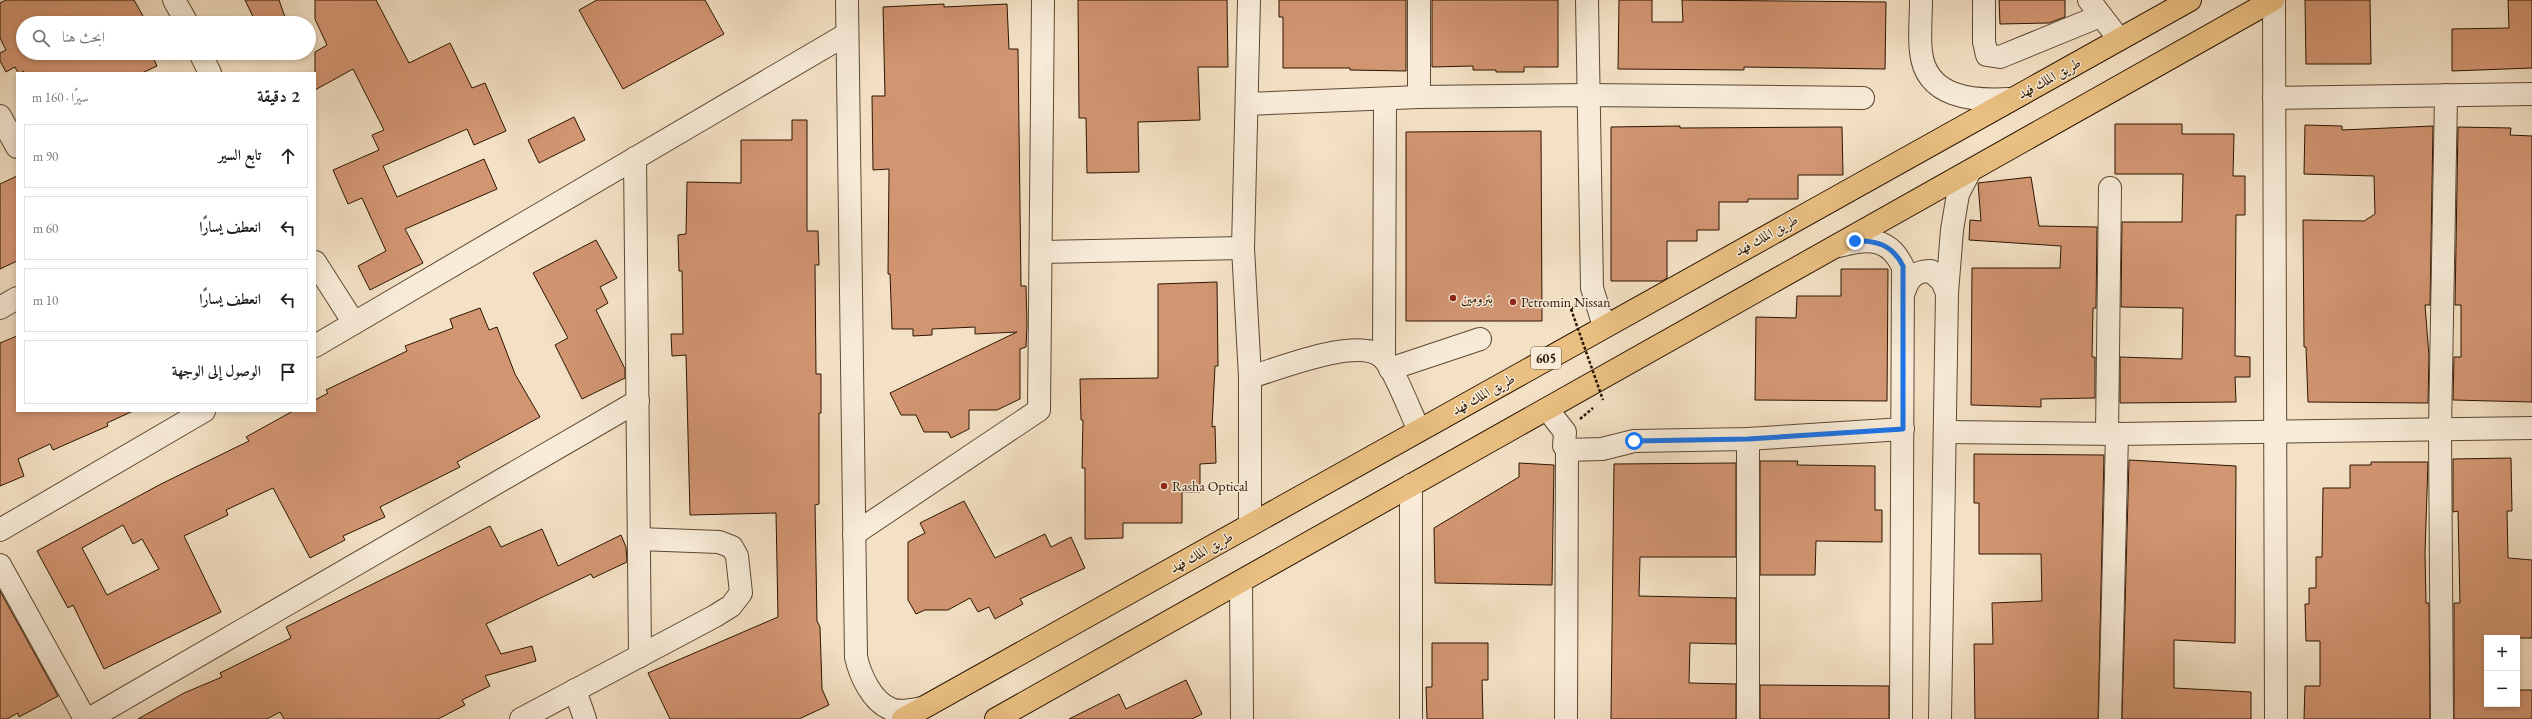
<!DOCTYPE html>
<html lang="ar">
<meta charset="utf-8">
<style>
:root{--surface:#fff;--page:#f2f2f2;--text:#222;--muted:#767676;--line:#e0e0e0}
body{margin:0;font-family:"EB Garamond",Amiri,serif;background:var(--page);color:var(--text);direction:rtl}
.controls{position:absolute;right:12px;bottom:12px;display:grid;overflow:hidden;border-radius:0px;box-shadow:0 2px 6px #0003}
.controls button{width:36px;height:36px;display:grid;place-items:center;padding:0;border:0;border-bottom:1px solid var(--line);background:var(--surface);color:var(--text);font:20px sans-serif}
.stop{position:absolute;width:12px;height:12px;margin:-9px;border:3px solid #1a73e8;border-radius:50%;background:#fff}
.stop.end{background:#1a73e8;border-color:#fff;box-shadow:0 1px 4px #0008}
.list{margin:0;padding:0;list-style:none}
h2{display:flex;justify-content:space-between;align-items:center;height:52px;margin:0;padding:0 16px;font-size:17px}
h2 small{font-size:13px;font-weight:400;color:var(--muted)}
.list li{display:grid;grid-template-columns:26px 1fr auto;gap:12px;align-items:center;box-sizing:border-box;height:64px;margin:0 8px 8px;padding:0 8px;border:1px solid var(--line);border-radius:0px}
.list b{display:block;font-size:15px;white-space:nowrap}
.list em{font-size:13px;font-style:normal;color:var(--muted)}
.icon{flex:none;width:22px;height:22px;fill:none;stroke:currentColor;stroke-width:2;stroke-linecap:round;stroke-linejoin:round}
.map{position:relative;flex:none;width:2532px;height:719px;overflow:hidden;direction:ltr}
.search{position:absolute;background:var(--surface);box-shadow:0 2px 6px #0003;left:16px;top:16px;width:300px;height:44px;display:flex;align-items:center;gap:10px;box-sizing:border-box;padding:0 14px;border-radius:22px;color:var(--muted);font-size:15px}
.panel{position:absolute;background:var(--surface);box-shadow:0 2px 6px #0003;left:16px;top:72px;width:300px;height:340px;border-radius:0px;direction:rtl}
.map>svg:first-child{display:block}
.building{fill:#d29572;stroke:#2b1500;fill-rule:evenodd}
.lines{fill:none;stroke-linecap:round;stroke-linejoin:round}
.minor-casing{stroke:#5d4831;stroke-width:24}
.highway-casing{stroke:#2b1500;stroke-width:24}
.path{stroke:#2b1500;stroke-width:2.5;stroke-dasharray:3 2;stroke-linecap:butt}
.minor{stroke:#f8ecd9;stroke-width:22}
.highway{stroke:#eac082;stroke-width:22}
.path-bridge{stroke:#2b1500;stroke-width:2.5;stroke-dasharray:3 2;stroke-linecap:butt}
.route{stroke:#1a73e8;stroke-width:5}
.poi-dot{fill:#8f2418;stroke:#f8ecd9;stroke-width:1.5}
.labels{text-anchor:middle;stroke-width:3;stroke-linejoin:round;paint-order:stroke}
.shield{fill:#f8ecd9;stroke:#685641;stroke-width:1}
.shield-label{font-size:13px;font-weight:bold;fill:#2b1500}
.street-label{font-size:14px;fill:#2b1500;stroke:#f8ecd9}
.poi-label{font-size:14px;fill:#2b1500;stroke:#f8ecd9;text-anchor:start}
</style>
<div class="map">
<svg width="2532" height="719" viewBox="0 0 2532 719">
<rect width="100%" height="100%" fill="#f4e1c5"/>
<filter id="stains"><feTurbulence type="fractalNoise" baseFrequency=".005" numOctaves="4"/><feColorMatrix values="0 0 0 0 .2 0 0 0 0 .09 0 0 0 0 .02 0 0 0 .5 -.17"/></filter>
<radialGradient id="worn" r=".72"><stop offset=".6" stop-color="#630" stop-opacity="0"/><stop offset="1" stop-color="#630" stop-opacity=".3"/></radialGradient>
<g class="building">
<polygon points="6,0 134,0 147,23 23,23 23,53 151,53 157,66 142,73 24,73 23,71 23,73 18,73 15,67 6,72 0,61 0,53 6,50 0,38 0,3"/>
<polygon points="245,0 279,0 287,23 256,23"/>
<polygon points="315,0 376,0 409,63 450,43 472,88 485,83 506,131 474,145 467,129 383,166 397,197 484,159 497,189 405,229 423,263 370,290 358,266 386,251 362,198 348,204 333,170 379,150 372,135 384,130 353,69 315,90 315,52 327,45 315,19"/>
<polygon points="597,0 705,0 724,34 623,89 579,10"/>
<polygon points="1078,0 1227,0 1228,67 1198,67 1200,120 1138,122 1139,172 1087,173 1086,118 1079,118"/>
<polygon points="1279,0 1406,0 1406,71 1350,70 1350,68 1283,68 1283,17 1279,17"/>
<polygon points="1432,0 1558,0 1558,67 1524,67 1524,72 1496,72 1496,70 1473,70 1473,66 1432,67"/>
<polygon points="1619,0 1652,0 1652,22 1683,22 1682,0 1886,2 1885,69 1744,67 1744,70 1618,69"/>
<polygon points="1999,0 2065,0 2065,17 2049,23 2000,24"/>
<polygon points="2305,0 2370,0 2371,64 2306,64"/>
<polygon points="2508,0 2532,0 2532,68 2452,71 2452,29 2509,28"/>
<polygon points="944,4 944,7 1007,4 1009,49 1018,49 1021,286 1026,286 1027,324 1026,347 1020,349 1020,399 997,410 969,410 969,429 951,438 948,432 924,432 916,415 901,415 890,393 1017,332 975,334 975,327 932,329 932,335 913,336 913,329 892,329 890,274 888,274 889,169 873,170 872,96 885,96 883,7"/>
<polygon points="574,117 585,140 539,163 528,140"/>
<polygon points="792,120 807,120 807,231 818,231 819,265 815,265 816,374 821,374 821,413 819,413 819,504 815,505 817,621 820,627 822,689 829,705 799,719 670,719 648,673 778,617 776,513 690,515 686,355 672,356 671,334 683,334 682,271 679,271 678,235 686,234 687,182 741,183 741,140 792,140"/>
<polygon points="2115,124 2182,124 2182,134 2234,134 2233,176 2245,176 2245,215 2236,215 2235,356 2250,357 2250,377 2235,377 2236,402 2120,403 2120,357 2182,359 2183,308 2121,307 2122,222 2182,222 2183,174 2115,174"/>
<polygon points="2305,125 2342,126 2342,130 2433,126 2430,305 2425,305 2429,356 2428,403 2308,402 2306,347 2304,347 2303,220 2364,221 2375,214 2374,176 2304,174"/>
<polygon points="1680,126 1680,128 1842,127 1843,175 1798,175 1798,199 1748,199 1748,202 1719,202 1719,230 1697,230 1697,241 1667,241 1667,278 1662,281 1611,281 1611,127"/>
<polygon points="2458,127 2511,128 2510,135 2532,136 2532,402 2453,400 2454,357 2461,357 2461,305 2455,305"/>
<polygon points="1541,131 1542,321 1406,321 1406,132"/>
<polygon points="17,176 17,261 0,269 0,184"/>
<polygon points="2031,177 2039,226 2097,227 2096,308 2093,308 2092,357 2095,357 2095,398 2041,399 2041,407 1971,405 1972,268 2060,268 2061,246 1969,240 1970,220 1981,221 1978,183"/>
<polygon points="596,240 617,278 600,287 608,303 596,310 625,369 625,378 582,399 555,345 568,338 533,273"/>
<polygon points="1841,269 1888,269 1887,401 1755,400 1756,317 1796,318 1797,296 1841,296"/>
<polygon points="1217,282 1218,366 1215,366 1212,427 1215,426 1216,463 1200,464 1200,492 1182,492 1182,523 1123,523 1123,538 1085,539 1085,468 1082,468 1083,420 1081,420 1080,379 1158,378 1158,284"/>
<path d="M 480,308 L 489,330 L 497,327 L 515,374 L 540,417 L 457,462 L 460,467 L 380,507 L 385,517 L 343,536 L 345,540 L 310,558 L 273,488 L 226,510 L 228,515 L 184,536 L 221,612 L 104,669 L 73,605 L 68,608 L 37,551 L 161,484 L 249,441 L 246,437 L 293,411 L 315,411 L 315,400 L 328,393 L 326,390 L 407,351 L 405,346 L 453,328 L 450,319 ZM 123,525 L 133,544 L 142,539 L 159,569 L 107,595 L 82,548 Z"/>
<polygon points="17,336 17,411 133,411 107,423 108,426 78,439 53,450 50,444 18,459 24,476 0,486 0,343"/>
<polygon points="1974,454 2104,455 2098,719 1975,719 1974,644 1993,644 1992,603 2042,601 2041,554 1979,554 1979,503 1974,503"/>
<polygon points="2511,458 2512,511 2507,511 2508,558 2532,560 2532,638 2487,638 2487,704 2517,704 2517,690 2532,690 2532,719 2454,719 2454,603 2460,603 2458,511 2453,512 2453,459"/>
<polygon points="2129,460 2236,466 2235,643 2174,640 2174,688 2251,692 2251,719 2122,719"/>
<polygon points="1760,461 1798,461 1797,465 1875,466 1875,510 1882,510 1882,542 1816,541 1815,575 1760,575"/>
<polygon points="2371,462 2428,462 2425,553 2426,603 2429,603 2430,719 2304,719 2305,686 2320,686 2320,641 2306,641 2305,604 2309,604 2309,588 2316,588 2316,557 2322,557 2323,488 2350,488 2350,465 2371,465"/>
<polygon points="1519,463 1554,465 1552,585 1435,583 1434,528 1519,477"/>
<polygon points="1736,463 1736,557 1640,557 1639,596 1736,598 1736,644 1690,643 1689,683 1736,684 1736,719 1611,719 1614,464"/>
<polygon points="964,501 995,558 1045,534 1051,547 1071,537 1085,568 1020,599 1023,604 995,619 989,607 978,612 970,598 948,610 925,610 916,614 908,600 908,542 925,533 920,523"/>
<polygon points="490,526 501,547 542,529 558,566 621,535 626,547 627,562 593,578 591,574 486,624 501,654 532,646 536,661 485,676 490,686 462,700 465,705 438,719 284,719 280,712 267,719 138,719 184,693 222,677 220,673 291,638 286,627"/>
<polygon points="0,591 58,696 19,717 18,713 7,719 0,719"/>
<polygon points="1432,643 1488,643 1488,680 1482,680 1483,719 1427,719 1426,687 1432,687"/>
<polygon points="1186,680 1202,714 1192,719 1069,719 1119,694 1126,709"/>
<polygon points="1760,685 1889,686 1889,719 1760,719"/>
</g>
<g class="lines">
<g class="minor-casing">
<g id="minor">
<polyline points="174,0 187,23"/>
<path d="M 847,0 L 856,657 C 860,675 872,702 891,709 C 900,713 912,710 922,708"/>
<polyline points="1249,0 1243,248 1250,377 1250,525"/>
<polyline points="1419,0 1419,97"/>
<polyline points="1587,0 1592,288 1604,326"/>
<path d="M 1921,0 C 1921,17 1919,35 1921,52 C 1926,98 1973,101 2009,99"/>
<polyline points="1984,0 1984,42 1987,55 2000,57 2100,16"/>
<polyline points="2089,0 2119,39"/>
<polyline points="2274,0 2276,719"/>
<polyline points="200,53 210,73"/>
<polyline points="2274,98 2532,94"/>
<polyline points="1247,104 1419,97 1587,95 1863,98"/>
<polyline points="0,116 17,147"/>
<polyline points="635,158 640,656"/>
<path d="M 1839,246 C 1868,238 1889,237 1903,267 L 1901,719"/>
<polyline points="1041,252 1243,248"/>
<polyline points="315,262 354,323"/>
<path d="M 1904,292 C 1909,277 1915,271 1931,271 L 1942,281 L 1947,293"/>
<polyline points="0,308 17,298"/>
<polyline points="315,346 847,34"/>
<polyline points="1384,358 1385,100"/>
<polyline points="1390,369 1480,339"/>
<path d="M 1250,377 C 1279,369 1360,335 1383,358 C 1395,370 1410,412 1419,430"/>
<polyline points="1547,409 1565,432 1564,446 1567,450 1566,719"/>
<polyline points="1946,432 2117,434 2532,428"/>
<polyline points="2107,434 2110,188"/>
<polyline points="1748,439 1748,719"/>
<polyline points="1567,450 1602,449 1634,441 1748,439 1903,429"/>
<polyline points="1411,485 1411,719"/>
<polyline points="0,530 204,411"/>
<polyline points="854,534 1039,410 1043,0"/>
<polyline points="0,565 85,719"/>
<polyline points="1241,582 1242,719"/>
<polyline points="575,690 585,719"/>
<polyline points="89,719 638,401"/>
<polyline points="521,719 715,616 731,606 741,593 737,556 732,547 719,542 639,539"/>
<polyline points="1940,719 1947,293 1952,230 1958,194 1970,171"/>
<polyline points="2110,719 2117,434"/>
<polyline points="2442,719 2440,429 2446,95"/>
</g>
</g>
<g class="highway-casing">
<g id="highway">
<polyline points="903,719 2190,0"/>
<polyline points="996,719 2273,0"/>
</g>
</g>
<g class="path">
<polyline points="1571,309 1576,304"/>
<polyline points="1580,419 1593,408"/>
</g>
<use href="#minor" class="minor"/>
<use href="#highway" class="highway"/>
<polyline class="path-bridge" points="1571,309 1603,400"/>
</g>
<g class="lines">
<path class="route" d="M 1634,441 L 1748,439 L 1903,429 L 1903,266 C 1893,246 1878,240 1855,241"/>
</g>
<g class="poi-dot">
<circle cx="1453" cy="298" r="4"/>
<circle cx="1513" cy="302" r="4"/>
<circle cx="1164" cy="486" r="4"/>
</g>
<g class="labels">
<rect class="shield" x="1531" y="347" width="30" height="22" rx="3"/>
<g class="shield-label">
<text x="1546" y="363">605</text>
</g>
<g class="street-label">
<text transform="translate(2049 78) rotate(-29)" y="5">طريق الملك فهد</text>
<text transform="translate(1766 235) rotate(-29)" y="5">طريق الملك فهد</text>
<text transform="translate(1483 394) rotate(-29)" y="5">طريق الملك فهد</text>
<text transform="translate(1201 552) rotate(-29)" y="5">طريق الملك فهد</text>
</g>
<g class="poi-label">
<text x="1461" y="303">بترومين</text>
<text x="1521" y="307">Petromin Nissan</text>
<text x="1172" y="491">Rasha Optical</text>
</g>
</g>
<rect width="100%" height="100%" filter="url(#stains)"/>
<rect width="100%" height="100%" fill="url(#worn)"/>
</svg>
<div class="controls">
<button>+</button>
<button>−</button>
</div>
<div class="stop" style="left:1634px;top:441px"></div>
<div class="stop end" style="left:1855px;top:241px"></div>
<div class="search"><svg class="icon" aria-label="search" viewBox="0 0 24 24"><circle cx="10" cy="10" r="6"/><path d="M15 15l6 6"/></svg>ابحث هنا</div>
<section class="panel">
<h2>2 دقيقة<small>سيرًا · 160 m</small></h2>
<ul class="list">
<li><svg class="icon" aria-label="ahead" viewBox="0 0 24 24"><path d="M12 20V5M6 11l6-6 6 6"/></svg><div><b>تابع السير</b></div><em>90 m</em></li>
<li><svg class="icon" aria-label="left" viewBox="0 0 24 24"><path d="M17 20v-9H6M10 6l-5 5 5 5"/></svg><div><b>انعطف يسارًا</b></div><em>60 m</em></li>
<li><svg class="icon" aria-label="left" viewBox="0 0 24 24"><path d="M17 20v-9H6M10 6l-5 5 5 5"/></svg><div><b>انعطف يسارًا</b></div><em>10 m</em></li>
<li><svg class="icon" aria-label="arrive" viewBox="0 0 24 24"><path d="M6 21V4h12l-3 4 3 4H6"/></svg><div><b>الوصول إلى الوجهة</b></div></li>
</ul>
</section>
</div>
